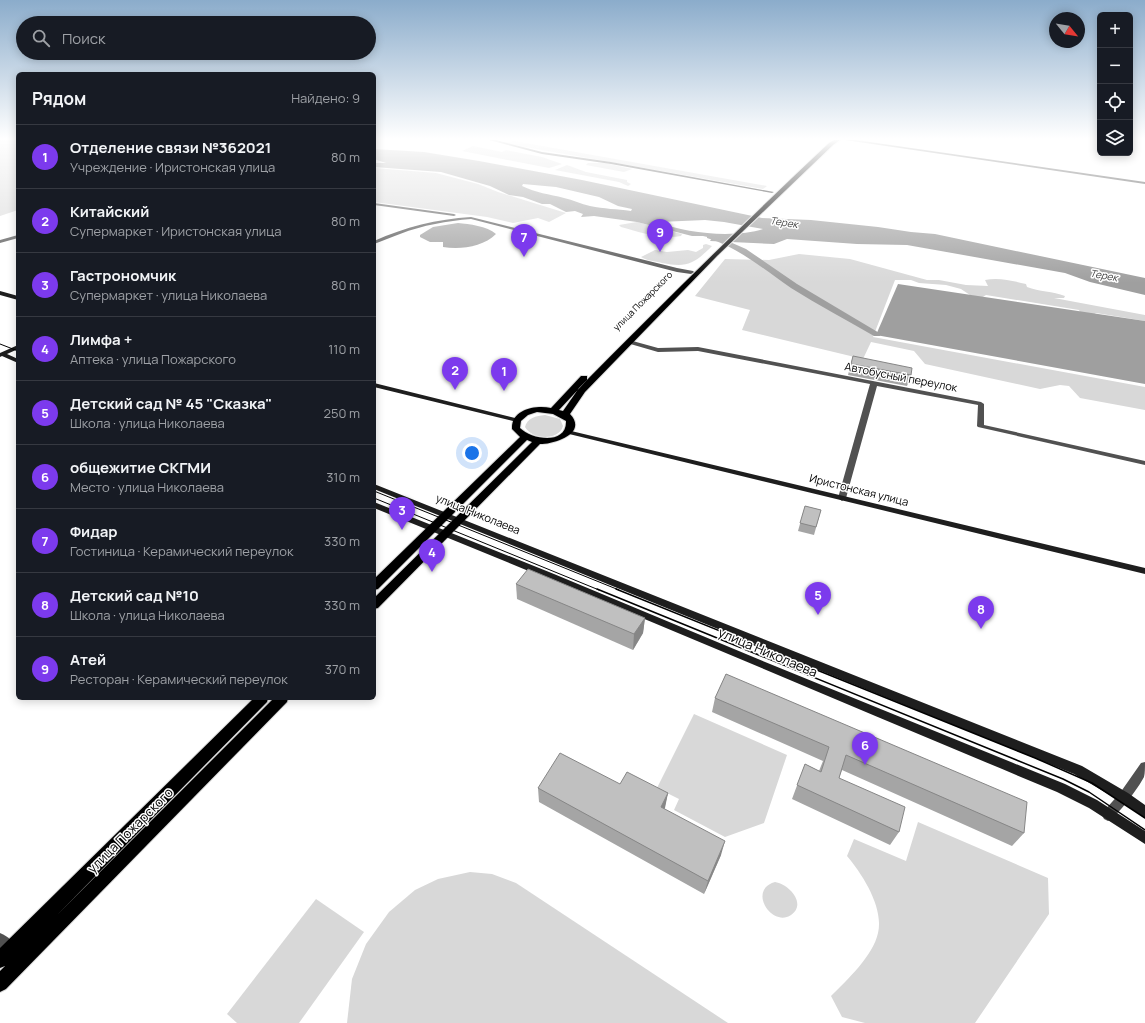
<!DOCTYPE html>
<html lang="ru">
<meta charset="utf-8">
<style>
:root{--surface:#171b24;--page:#242831;--text:#f1f3f6;--muted:#9ea1a6;--line:#363941;--accent:#7c3aed}
body{margin:0;font-family:Manrope,sans-serif;background:var(--page);color:var(--text)}
.controls{position:absolute;right:12px;top:12px;display:grid;overflow:hidden;border-radius:6px;box-shadow:0 2px 10px #0003}
.controls button{width:36px;height:36px;display:grid;place-items:center;padding:0;border:0;border-bottom:1px solid var(--line);background:var(--surface);color:var(--text);font:20px sans-serif}
.compass{position:absolute;left:1049px;top:12px;width:36px;height:36px;border-radius:50%;background:var(--surface);box-shadow:0 2px 10px #0003;rotate:120deg}
.you{position:absolute;left:472px;top:453px;width:14px;height:14px;margin:-10px;border:3px solid #fff;border-radius:50%;background:#1a73e8;box-shadow:0 0 0 6px #1a73e833}
.badge{display:grid;place-items:center;width:26px;height:26px;border-radius:50%;background:var(--accent);color:#fff;font-size:13px;font-weight:700}
.pin{position:absolute;translate:-50% -33px;filter:drop-shadow(0 1px 2px #0008)}
.pin::after{content:'';position:absolute;top:21px;width:14px;height:12px;background:inherit;clip-path:polygon(0 0,100% 0,50% 100%)}
.list{margin:0;padding:0;list-style:none}
h2{display:flex;justify-content:space-between;align-items:center;height:52px;margin:0;padding:0 16px;font-size:17px}
h2 small{font-size:13px;font-weight:400;color:var(--muted)}
.list li{display:grid;grid-template-columns:26px 1fr auto;gap:12px;align-items:center;box-sizing:border-box;height:64px;padding:0 16px;border-top:1px solid var(--line)}
.list b{display:block;font-size:15px;white-space:nowrap}
.list p{margin:0;font-size:13px;white-space:nowrap;color:var(--muted)}
.list em{font-size:13px;font-style:normal;color:var(--muted)}
.icon{flex:none;width:22px;height:22px;fill:none;stroke:currentColor;stroke-width:2;stroke-linecap:round;stroke-linejoin:round}
.map{position:relative;flex:none;width:1145px;height:1023px;overflow:hidden}
.search{position:absolute;background:var(--surface);box-shadow:0 2px 10px #0003;left:16px;top:16px;width:360px;height:44px;display:flex;align-items:center;gap:10px;box-sizing:border-box;padding:0 14px;border-radius:22px;color:var(--muted);font-size:15px}
.panel{position:absolute;background:var(--surface);box-shadow:0 2px 10px #0003;left:16px;top:72px;width:360px;height:628px;border-radius:6px}
.map>svg:first-child{display:block}
.green{fill:#d8d8d8}
.water{fill:#9f9f9f;fill-rule:evenodd}
.lines{fill:none;stroke-linecap:round;stroke-linejoin:round}
.canal{fill:#9f9f9f;fill-rule:evenodd}
.primary-casing{stroke:#dbdbdb;stroke-width:2}
.street{fill:#515151;fill-rule:evenodd}
.secondary{fill:#1e1e1e;fill-rule:evenodd}
.primary{fill:#000;fill-rule:evenodd}
.tram-far1{stroke:#000;stroke-width:1}
.tram{stroke:#000;stroke-width:1.5}
.wall{fill:#a5a5a5}
.shaded-wall{fill:#868686}
.building{fill:#c0c0c0;stroke:#868686}
.labels{text-anchor:middle;stroke-width:3;stroke-linejoin:round;paint-order:stroke}
.far-street-label{font-size:9px;fill:#000;stroke:#fff}
.far-water-label{font-size:10px;font-style:italic;fill:#404040;stroke:#fff}
.street-label{font-size:11px;fill:#000;stroke:#fff}
.near-street-label{font-size:13px;fill:#000;stroke:#fff}
</style>
<div class="map">
<svg width="1145" height="1023" viewBox="0 0 1145 1023">
<rect width="100%" height="100%" fill="#fff"/>
<g class="green">
<polygon points="0,140 18,140 18,210 0,216"/>
<polygon points="514,141 767,186 763,189 502,143"/>
<polygon points="473,146 502,152 506,150 542,157 562,164 549,168 462,151"/>
<polygon points="588,163 605,163 632,169 624,172 586,165"/>
<polygon points="567,165 586,172 627,180 627,182 631,184 628,186 619,182 555,170"/>
<polygon points="374,168 436,173 478,184 498,192 566,213 549,222 538,218 513,223 487,217 374,202"/>
<path d="M 637,222 L 682,234 L 681,236 C 662,240 639,232 621,227 L 619,225 Z"/>
<path d="M 706,244 L 712,246 C 694,264 687,268 662,263 C 655,261 647,261 641,257 L 655,250 L 667,252 L 688,250 L 696,252 L 703,248 L 703,245 Z"/>
<path d="M 799,254 L 850,259 L 927,280 L 939,280 L 966,285 L 988,286 L 985,280 C 999,277 1013,281 1026,284 L 1027,287 C 1039,292 1053,291 1065,296 L 1064,298 L 1054,298 L 1145,315 L 1145,321 L 1096,313 L 1093,315 L 1080,312 L 1079,310 L 986,295 L 981,298 L 970,295 L 961,289 L 946,285 L 919,283 L 911,280 L 895,280 L 873,337 L 1145,387 L 1145,410 L 1080,398 L 1069,386 L 1060,385 L 1040,389 L 925,364 L 914,351 L 871,342 L 863,359 L 742,330 L 750,310 L 695,296 L 725,259 L 769,260 Z"/>
<path d="M 545,415 L 560,419 L 563,426 C 559,441 532,440 525,427 C 527,418 536,416 545,415 Z"/>
<polygon points="694,714 787,755 764,823 725,837 674,810 679,799 657,788"/>
<path d="M 918,822 L 1048,878 L 1049,914 L 975,1023 L 865,1023 L 842,1017 L 831,996 C 847,980 873,956 878,933 C 884,908 863,875 847,856 L 854,839 L 906,861 Z"/>
<polygon points="470,872 492,874 516,883 728,1023 347,1023 352,979 366,944 389,912 415,890 438,879"/>
<path d="M 775,882 C 789,884 807,904 791,915 C 772,928 747,890 775,882 Z"/>
<polygon points="316,899 364,932 299,1023 237,1023 227,1014"/>
</g>
<g class="water">
<path d="M 374,149 L 424,152 L 479,161 L 582,180 L 762,218 L 811,220 L 878,227 L 911,232 L 935,234 L 1145,278 L 1145,295 L 1090,282 L 1065,273 L 907,245 L 857,244 L 787,239 L 774,244 L 710,241 L 712,238 L 703,236 L 692,236 L 637,222 L 594,216 L 581,217 L 583,214 L 575,211 L 566,212 L 550,204 L 542,204 L 523,197 L 509,195 L 490,186 L 441,172 L 374,167 L 374,163 L 386,163 L 374,159 ZM 523,184 L 556,187 L 599,197 L 618,206 L 632,209 L 631,211 C 617,209 604,209 590,206 C 581,204 573,200 564,198 C 549,194 536,193 522,186 ZM 705,220 L 724,222 L 763,229 C 736,238 685,234 659,222 Z"/>
<path d="M 458,223 C 469,224 487,226 496,234 C 483,247 460,250 443,247 L 443,242 L 430,242 L 420,237 L 420,235 L 433,227 Z"/>
<polygon points="898,284 1145,321 1145,384 876,335"/>
</g>
<g class="lines">
<path class="canal" d="M 709,235 L 723,239 L 746,249 L 797,284 L 881,334 L 880,336 L 874,336 C 847,320 818,305 791,288 C 763,269 740,248 707,238 L 707,236 Z"/>
<g class="primary-casing">
<g id="primary">
<path d="M 834,140 L 840,140 L 833,145 L 717,256 L 585,392 L 570,414 C 588,433 555,444 540,444 L 378,608 L 374,609 L 374,598 L 532,442 L 527,440 L 378,589 L 374,590 L 374,579 L 520,437 L 512,429 C 511,409 536,405 551,408 L 581,376 L 587,376 L 587,380 L 559,410 L 563,411 L 579,388 C 661,305 744,223 829,143 ZM 537,412 L 553,414 L 566,421 C 567,445 532,440 520,428 L 521,421 L 528,415 Z"/>
<polygon points="254,698 268,698 267,702 57,915 274,698 288,698 287,702 6,989 0,992 0,971 5,966 0,968 0,948"/>
</g>
</g>
<g class="street">
<polygon points="374,203 454,214 456,215 454,216 374,205"/>
<path d="M 471,217 L 677,268 L 693,271 L 694,272 L 691,274 L 677,272 L 471,219 C 447,221 423,225 400,234 C 391,237 383,241 374,244 L 374,241 C 405,227 437,219 471,217 Z"/>
<polygon points="18,235 18,238 0,243 0,240"/>
<polygon points="629,340 658,348 698,347 981,402 984,404 984,425 1145,461 1145,465 978,427 977,426 978,405 877,386 846,498 842,501 838,498 870,384 698,351 658,352 627,343 627,341"/>
<path d="M 1145,762 C 1145,767 1145,773 1144,777 C 1139,787 1117,817 1108,821 L 1104,819 L 1102,815 L 1104,811 L 1120,793 L 1141,763 Z"/>
<path d="M 0,933 C 7,936 15,942 18,949 L 16,954 L 11,956 L 0,948 Z"/>
</g>
<g class="secondary">
<polygon points="489,140 496,140 542,152 611,162 774,192 772,193 611,164 542,154"/>
<polygon points="845,140 856,140 1145,182 1145,184"/>
<polygon points="0,291 18,296 18,300 0,295"/>
<polygon points="18,345 18,349 7,354 18,359 18,363 2,356 0,357 0,353"/>
<polygon points="374,383 519,419 520,420 517,422 374,387"/>
<polygon points="567,430 1145,568 1145,574 565,433 563,432"/>
<polygon points="374,484 1082,766 1128,793 1145,805 1145,818 1120,801 1074,774 374,489"/>
<path d="M 374,502 L 554,574 L 770,664 L 1065,784 L 1097,800 L 1145,831 L 1145,844 L 1089,808 L 1057,792 C 829,697 603,600 374,508 Z"/>
</g>
<use href="#primary" class="primary"/>
<g class="tram-far1">
<polyline points="0,344 18,351"/>
<polyline points="374,491 619,590"/>
<polyline points="374,498 599,590"/>
</g>
<g class="tram">
<polyline points="597,589 1063,779 1089,792 1145,830"/>
<polyline points="616,589 1035,758 1092,783 1145,818"/>
</g>
</g>
<g class="wall">
<polygon points="853,356 911,375 907,386 848,375"/>
<polygon points="805,506 821,510 814,535 798,531"/>
<polygon points="516,584 645,618 643,633 633,650 517,599"/>
<polygon points="726,674 1024,833 1012,846 842,770 839,778 899,832 890,845 792,799 805,764 819,771 823,761 712,712 715,698"/>
<polygon points="620,784 668,793 664,809 721,855 704,894 539,802 538,788"/>
</g>
<g class="shaded-wall">
<polygon points="645,618 643,633 633,650 634,634"/>
<polygon points="668,793 665,808 658,821 661,807"/>
<polygon points="725,841 721,855 704,894 708,881"/>
</g>
<g class="building">
<polygon points="853,356 912,368 911,375 851,364"/>
<polygon points="805,506 821,510 816,527 800,523"/>
<polygon points="528,569 645,618 634,634 516,584"/>
<polygon points="726,674 1027,802 1024,833 846,755 839,778 905,807 899,832 797,785 805,764 821,772 829,747 715,698"/>
<polygon points="560,753 620,784 627,772 668,793 661,807 725,841 708,881 538,788"/>
</g>
<linearGradient id="sky" x2="0" y2="1"><stop stop-color="#8baccb"/><stop offset="0.49" stop-color="#fff"/><stop offset="1" stop-color="#fff" stop-opacity="0"/></linearGradient>
<rect width="1145" height="283" fill="url(#sky)"/>
<g class="labels">
<g class="far-street-label">
<text transform="translate(643 301) rotate(-45)" y="3">улица Пожарского</text>
</g>
<g class="far-water-label">
<text transform="translate(784 222) rotate(9)" y="4">Терек</text>
<text transform="translate(1104 275) rotate(10)" y="4">Терек</text>
</g>
<g class="street-label">
<text transform="translate(901 377) rotate(11)" y="4">Автобусный переулок</text>
<text transform="translate(859 490) rotate(14)" y="4">Иристонская улица</text>
<text transform="translate(478 514) rotate(22)" y="4">улица Николаева</text>
</g>
<g class="near-street-label">
<text transform="translate(768 652) rotate(23)" y="5">улица Николаева</text>
<text transform="translate(130 830) rotate(-45)" y="5">улица Пожарского</text>
</g>
</g>
</svg>
<div class="controls">
<button>+</button>
<button>−</button>
<button><svg class="icon" aria-label="locate" viewBox="0 0 24 24"><circle cx="12" cy="12" r="6"/><path d="M12 2v4M12 18v4M2 12h4M18 12h4"/></svg></button>
<button><svg class="icon" aria-label="layers" viewBox="0 0 24 24"><path d="M12 4l9 5-9 5-9-5zM3 14l9 5 9-5"/></svg></button>
</div>
<svg class="compass" viewBox="-18 -18 36 36"><path d="M0-13l5 13h-10z" fill="#e53935"/><path d="M0 13l5-13h-10z" fill="#9ea1a6"/></svg>
<div class="you"></div>
<div class="pin badge" style="left:504px;top:391px">1</div>
<div class="pin badge" style="left:455px;top:390px">2</div>
<div class="pin badge" style="left:402px;top:530px">3</div>
<div class="pin badge" style="left:432px;top:572px">4</div>
<div class="pin badge" style="left:818px;top:615px">5</div>
<div class="pin badge" style="left:865px;top:765px">6</div>
<div class="pin badge" style="left:524px;top:257px">7</div>
<div class="pin badge" style="left:981px;top:629px">8</div>
<div class="pin badge" style="left:660px;top:252px">9</div>
<div class="search"><svg class="icon" aria-label="search" viewBox="0 0 24 24"><circle cx="10" cy="10" r="6"/><path d="M15 15l6 6"/></svg>Поиск</div>
<section class="panel">
<h2>Рядом<small>Найдено: 9</small></h2>
<ul class="list">
<li><span class="badge">1</span><div><b>Отделение связи №362021</b><p>Учреждение · Иристонская улица</p></div><em>80 m</em></li>
<li><span class="badge">2</span><div><b>Китайский</b><p>Супермаркет · Иристонская улица</p></div><em>80 m</em></li>
<li><span class="badge">3</span><div><b>Гастрономчик</b><p>Супермаркет · улица Николаева</p></div><em>80 m</em></li>
<li><span class="badge">4</span><div><b>Лимфа +</b><p>Аптека · улица Пожарского</p></div><em>110 m</em></li>
<li><span class="badge">5</span><div><b>Детский сад № 45 &quot;Сказка&quot;</b><p>Школа · улица Николаева</p></div><em>250 m</em></li>
<li><span class="badge">6</span><div><b>общежитие СКГМИ</b><p>Место · улица Николаева</p></div><em>310 m</em></li>
<li><span class="badge">7</span><div><b>Фидар</b><p>Гостиница · Керамический переулок</p></div><em>330 m</em></li>
<li><span class="badge">8</span><div><b>Детский сад №10</b><p>Школа · улица Николаева</p></div><em>330 m</em></li>
<li><span class="badge">9</span><div><b>Атей</b><p>Ресторан · Керамический переулок</p></div><em>370 m</em></li>
</ul>
</section>
</div>
